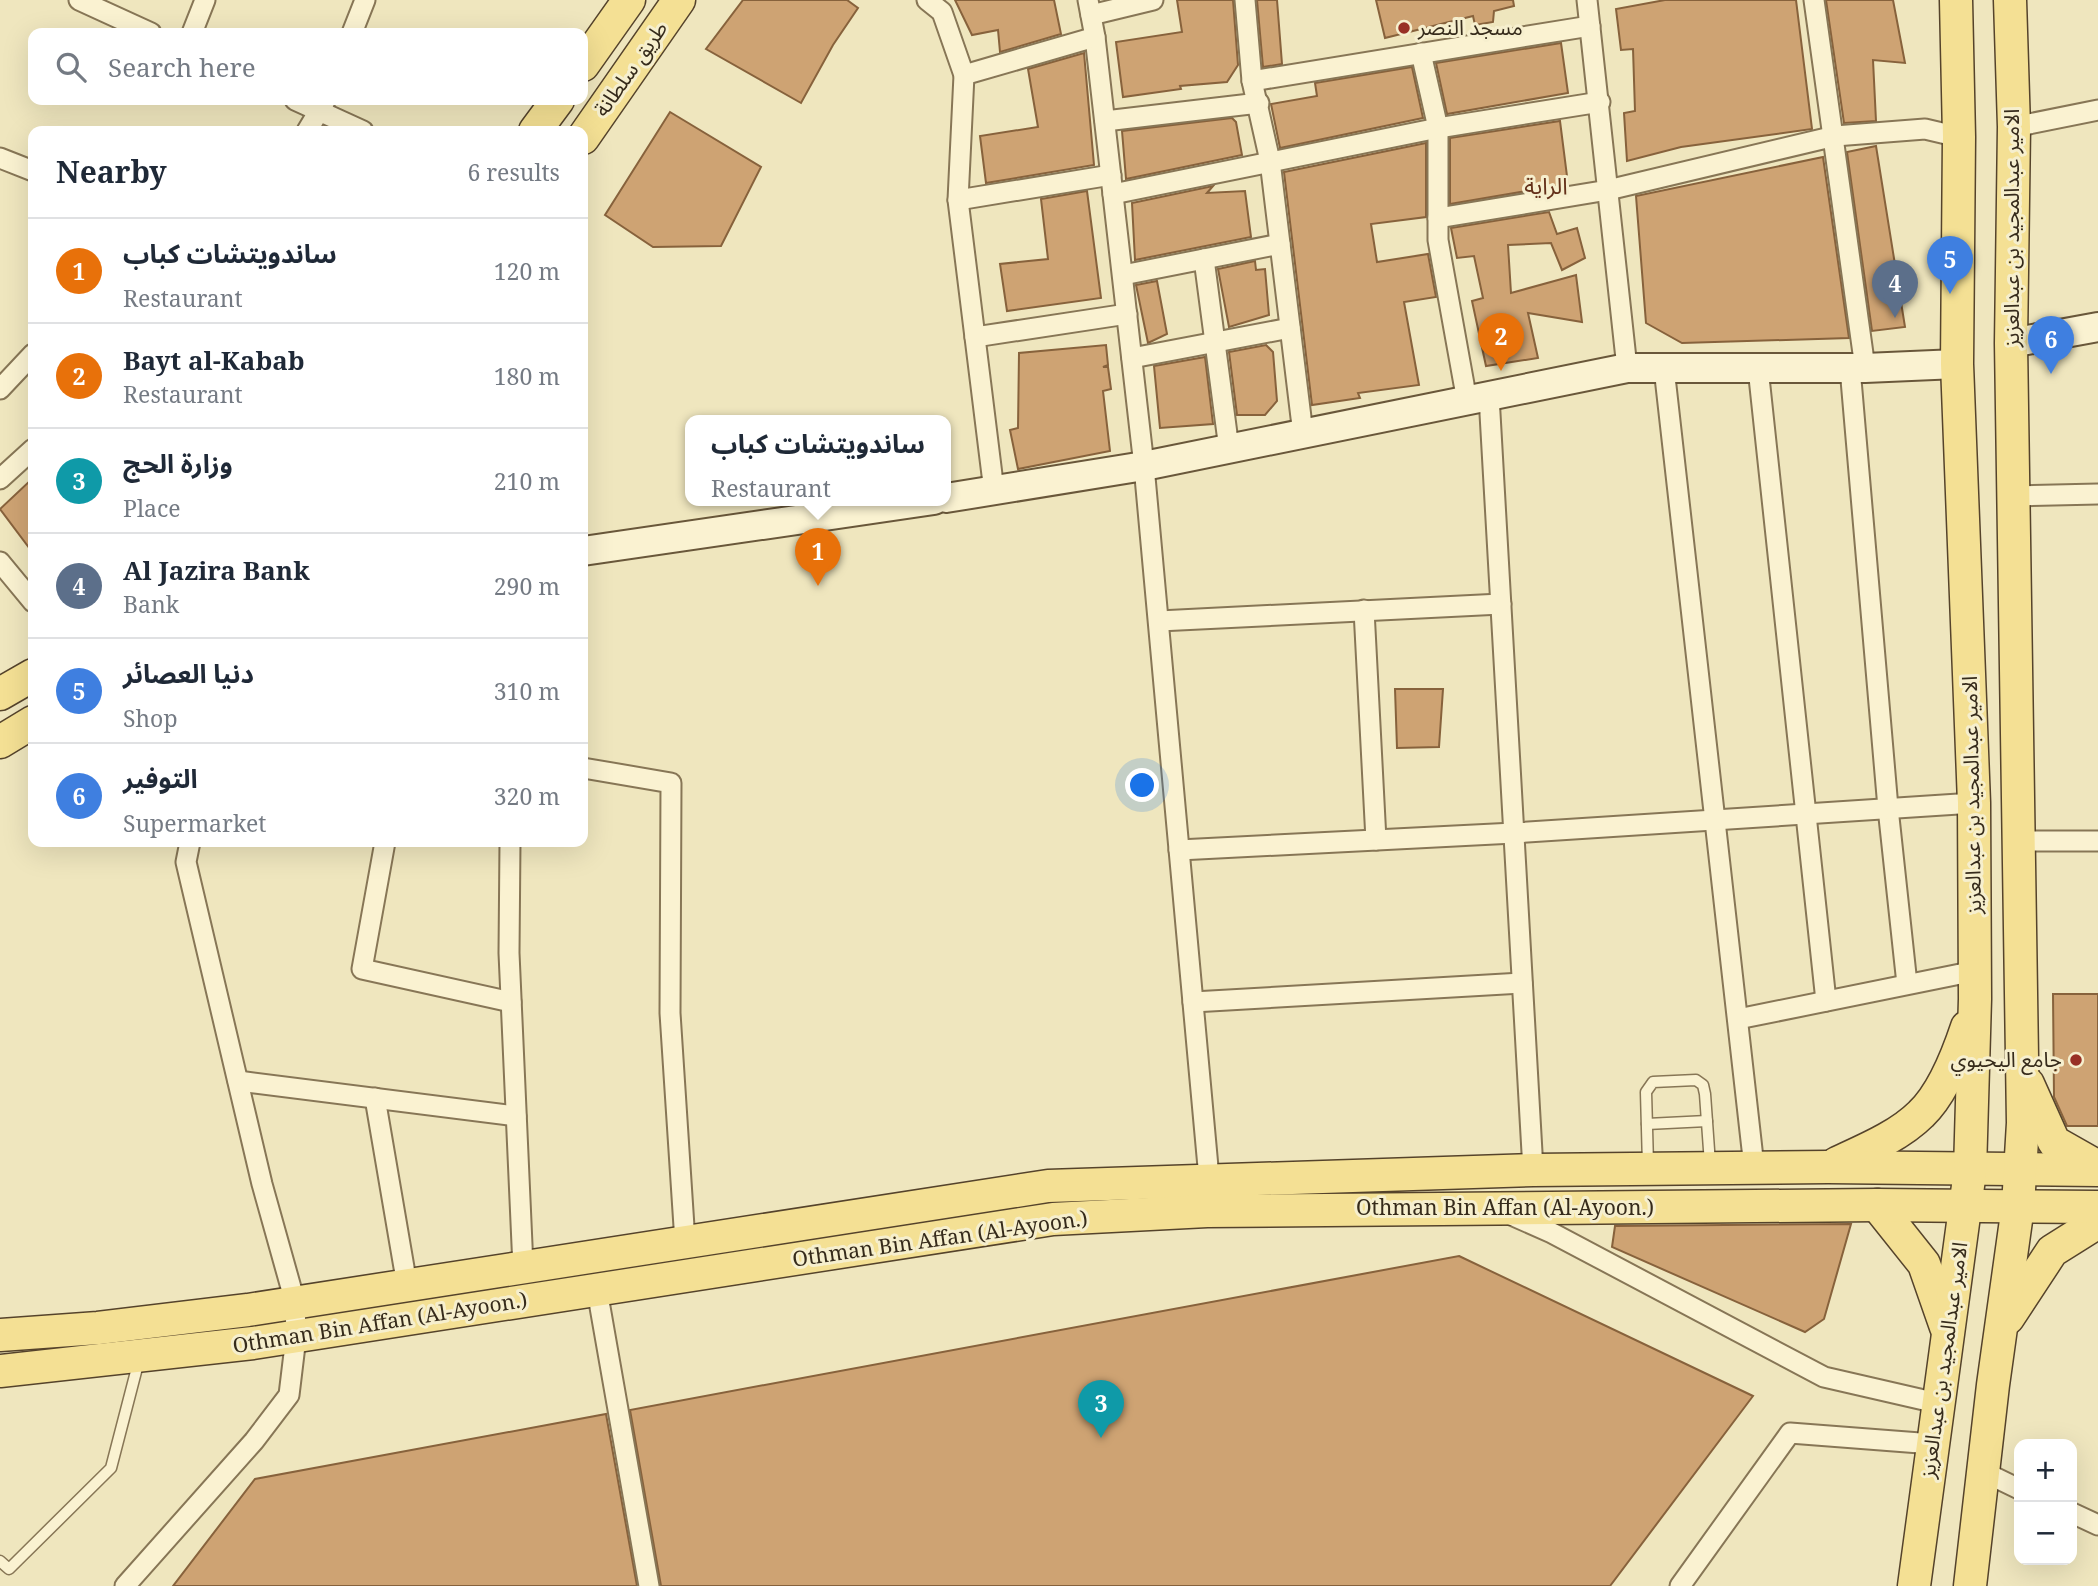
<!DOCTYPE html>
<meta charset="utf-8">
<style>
:root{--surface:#fff;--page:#f2f2f3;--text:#1f2937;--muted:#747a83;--line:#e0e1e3;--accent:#1a73e8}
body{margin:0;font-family:"Noto Serif","Noto Sans Arabic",serif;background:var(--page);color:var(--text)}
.controls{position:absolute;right:21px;bottom:21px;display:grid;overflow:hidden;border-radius:14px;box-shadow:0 7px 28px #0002}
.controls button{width:63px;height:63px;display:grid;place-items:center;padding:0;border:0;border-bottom:2px solid var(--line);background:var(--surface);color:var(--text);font:35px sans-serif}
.you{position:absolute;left:1143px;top:786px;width:24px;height:24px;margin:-18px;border:5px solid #fff;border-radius:50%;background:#1a73e8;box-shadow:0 0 0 10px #1a73e833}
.badge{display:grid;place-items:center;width:46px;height:46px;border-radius:50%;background:var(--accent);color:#fff;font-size:23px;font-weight:700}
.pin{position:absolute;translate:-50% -58px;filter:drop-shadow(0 2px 4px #0008)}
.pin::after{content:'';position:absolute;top:37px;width:24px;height:21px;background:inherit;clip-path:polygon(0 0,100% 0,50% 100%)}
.popup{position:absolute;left:685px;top:415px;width:266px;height:91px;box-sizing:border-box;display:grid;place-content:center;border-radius:14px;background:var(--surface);filter:drop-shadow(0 2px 5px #0005);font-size:23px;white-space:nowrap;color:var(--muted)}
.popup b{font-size:26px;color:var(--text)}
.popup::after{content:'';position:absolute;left:50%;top:100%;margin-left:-14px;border:14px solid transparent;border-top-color:var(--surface)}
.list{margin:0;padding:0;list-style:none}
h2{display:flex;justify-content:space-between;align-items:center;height:91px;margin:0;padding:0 28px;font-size:30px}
h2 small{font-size:23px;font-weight:400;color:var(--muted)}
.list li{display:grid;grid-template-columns:46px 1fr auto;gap:21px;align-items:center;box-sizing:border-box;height:105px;padding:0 28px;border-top:2px solid var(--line)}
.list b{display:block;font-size:26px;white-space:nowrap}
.list p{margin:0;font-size:23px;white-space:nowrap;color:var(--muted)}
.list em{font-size:23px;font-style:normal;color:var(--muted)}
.icon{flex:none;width:38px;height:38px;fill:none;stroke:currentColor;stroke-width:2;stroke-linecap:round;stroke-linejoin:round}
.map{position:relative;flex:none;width:2098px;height:1586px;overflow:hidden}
.search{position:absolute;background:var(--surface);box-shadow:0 7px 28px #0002;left:28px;top:28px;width:560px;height:77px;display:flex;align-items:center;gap:18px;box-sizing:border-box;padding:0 24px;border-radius:14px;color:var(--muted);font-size:26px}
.panel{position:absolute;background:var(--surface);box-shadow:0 7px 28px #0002;left:28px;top:126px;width:560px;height:721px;border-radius:14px}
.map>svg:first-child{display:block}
.building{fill:#cea373;stroke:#87623c;stroke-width:2}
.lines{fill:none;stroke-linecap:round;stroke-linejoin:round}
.lane-casing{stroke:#877656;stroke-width:13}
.street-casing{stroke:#877656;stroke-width:23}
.secondary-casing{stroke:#69573a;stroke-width:32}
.primary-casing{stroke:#55432b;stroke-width:35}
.lane{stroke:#faf2d1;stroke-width:10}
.street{stroke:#faf2d1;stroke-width:19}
.secondary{stroke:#faf2d1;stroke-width:28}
.primary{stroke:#f4e094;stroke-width:32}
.poi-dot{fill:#983025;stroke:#f6efce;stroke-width:2.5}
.labels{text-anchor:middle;stroke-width:6;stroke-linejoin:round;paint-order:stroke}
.poi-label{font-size:21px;fill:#362b1b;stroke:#f6efce;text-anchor:start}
.street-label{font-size:21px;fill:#362b1b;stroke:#f6efce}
.neighbourhood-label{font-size:23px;fill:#64311a;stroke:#f6efce}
</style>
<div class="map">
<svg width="2098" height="1586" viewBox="0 0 2098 1586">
<rect width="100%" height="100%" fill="#efe6be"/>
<g class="building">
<polygon points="743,0 847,0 858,8 833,45 801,103 706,49"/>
<polygon points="955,0 1054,0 1061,34 1000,52 998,30 972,35"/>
<polygon points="1177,0 1233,0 1238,65 1227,82 1180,86 1181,89 1123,97 1116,42 1182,32"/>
<polygon points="1257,0 1277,0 1282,64 1263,67"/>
<polygon points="1376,0 1513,0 1514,6 1494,11 1493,22 1475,25 1473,16 1385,38"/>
<polygon points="1665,0 1796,0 1812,129 1681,147 1627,161 1624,113 1635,111 1633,49 1621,50 1616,9"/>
<polygon points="1826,0 1893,0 1905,63 1873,60 1876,121 1844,123"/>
<polygon points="1561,43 1568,93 1447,114 1436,63"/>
<polygon points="1084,53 1094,165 986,183 980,136 1038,127 1028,69"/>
<polygon points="1412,67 1423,118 1280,148 1271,104 1317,96 1315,83"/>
<polygon points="670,112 761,167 721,246 653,247 605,215"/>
<polygon points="1232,118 1236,122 1242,155 1126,179 1122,131"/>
<polygon points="1560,121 1568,184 1450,204 1450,138"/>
<polygon points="1426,143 1426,217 1371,224 1377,262 1428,254 1436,297 1404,302 1419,385 1358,393 1360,398 1312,405 1284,172"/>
<polygon points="1876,146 1905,327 1872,331 1847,152"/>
<polygon points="1823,157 1849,338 1682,343 1646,323 1636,196"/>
<polygon points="1213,186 1207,193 1245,191 1251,237 1135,260 1132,203"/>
<polygon points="1087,191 1101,298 1007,311 1000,264 1048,259 1041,199"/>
<polygon points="1549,212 1557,234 1577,228 1585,258 1562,270 1551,243 1508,245 1511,293 1576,275 1582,322 1528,313 1538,358 1486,366 1472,301 1483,298 1474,256 1457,258 1451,228"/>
<polygon points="1255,261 1256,270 1265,269 1269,315 1229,327 1218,269"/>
<polygon points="1157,281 1167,334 1148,343 1136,285"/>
<polygon points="1106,345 1108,365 1103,367 1108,367 1111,389 1103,391 1110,451 1018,469 1010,430 1018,428 1019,353"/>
<polygon points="1266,345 1273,352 1277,401 1265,415 1237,415 1229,352"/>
<polygon points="1205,357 1213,424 1160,428 1154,366"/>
<polygon points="33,478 33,553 0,509"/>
<polygon points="1395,689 1443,689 1439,747 1397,748"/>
<polygon points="2053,994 2098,994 2098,1126 2067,1126 2054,1097"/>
<polygon points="1851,1224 1824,1319 1805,1332 1612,1247 1615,1226"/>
<polygon points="1459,1256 1753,1396 1610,1586 661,1586 630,1410"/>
<polygon points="606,1414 637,1586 173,1586 255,1479"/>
</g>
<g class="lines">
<g class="lane-casing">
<g id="lane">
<polyline points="1647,1124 1707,1121"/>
<polyline points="1648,1165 1646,1092 1653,1082 1696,1080 1703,1085 1705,1094 1710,1164"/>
<polyline points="0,1561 9,1569 111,1468 139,1360"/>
</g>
</g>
<g class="street-casing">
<g id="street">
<polyline points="79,0 151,33"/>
<polyline points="927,0 942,12 964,75 958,200 994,491"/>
<polyline points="1088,0 1095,37 1144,466 1209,1178"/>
<polyline points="1245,0 1252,81 1270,161 1303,434"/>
<polyline points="1587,0 1627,368"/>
<polyline points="1814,0 1865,368"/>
<polyline points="1091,15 1153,0"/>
<polyline points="192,33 205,0"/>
<polyline points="352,33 365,0"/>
<polyline points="1421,53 1438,128 1438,240 1467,401"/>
<polyline points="964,75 1095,37"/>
<polyline points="1252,81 1590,26"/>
<polyline points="295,100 363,131"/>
<polyline points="1105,121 1259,103"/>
<polyline points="2014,127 2098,110"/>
<polyline points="307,131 325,101"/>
<polyline points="0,158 33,171"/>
<polyline points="1113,194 1438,128 1600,102"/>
<polyline points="958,200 1111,175"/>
<polyline points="1438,218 1608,190 1835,136 1925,129 1959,137"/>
<polyline points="1204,259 1229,449"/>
<polyline points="1123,275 1280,244"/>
<polyline points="975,337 1127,314"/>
<polyline points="1132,358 1290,328"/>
<polyline points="1664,368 1754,1167"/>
<polyline points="1758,368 1826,1001"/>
<polyline points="1850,368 1888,808 1907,984"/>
<polyline points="0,389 33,354"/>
<polyline points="1489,396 1533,1170"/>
<polyline points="0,479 33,449"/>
<polyline points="2014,496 2098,494"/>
<polyline points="0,562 33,602"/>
<polyline points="1364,610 1376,840"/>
<polyline points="1159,621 1501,604"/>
<polyline points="583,768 671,783 670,1013 685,1242"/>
<polyline points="2020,841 2098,841"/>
<polyline points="385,842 362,969 511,1002"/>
<polyline points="510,842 509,953 523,1267"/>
<polyline points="1179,850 1514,833 1974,803"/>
<polyline points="1193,1002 1522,983"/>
<polyline points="1738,1019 1975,971"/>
<polyline points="238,1081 516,1116"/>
<polyline points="375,1098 407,1285"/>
<polyline points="1509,1214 1552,1233 1824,1377 1937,1403"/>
<polyline points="597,1290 649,1586"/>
<polyline points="1984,1472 2019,1489"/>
<polyline points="2072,1513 2098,1525"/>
<polyline points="125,1586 254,1441 289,1395 296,1337 295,1302 262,1184 186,862 190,842"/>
<polyline points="1680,1586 1790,1433 1933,1444"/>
</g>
</g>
<g class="secondary-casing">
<g id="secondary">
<polyline points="2011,343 2098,327"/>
<polyline points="946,498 1144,466 1627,368 1865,368 1957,364"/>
<polyline points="583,551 934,500"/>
</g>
</g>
<g class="primary-casing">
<g id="primary">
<polyline points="583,65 629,0"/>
<polyline points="535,131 558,100"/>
<polyline points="583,138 679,0"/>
<polyline points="0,694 33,675"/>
<polyline points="0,742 33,722"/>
<polyline points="2028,1084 2054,1142 2098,1167"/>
<path d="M 1837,1163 C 1865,1150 1899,1136 1921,1114 C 1942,1094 1958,1054 1967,1027"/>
<polyline points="1877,1205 1924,1264 1946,1327"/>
<polyline points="2008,1318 2052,1251 2098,1222"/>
<polyline points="0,1335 98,1328 248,1310 1048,1186 1533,1170 1828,1167 2098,1170"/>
<polyline points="0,1371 253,1343 1053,1219 1207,1211 1877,1205 2098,1207"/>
<polyline points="1914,1586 1970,1171 1975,999 1974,803 1957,364 1959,137 1956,0"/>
<polyline points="1970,1586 1993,1385 2018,1206 2023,1123 2011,343 2014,127 2010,0"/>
</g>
</g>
<use href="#lane" class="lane"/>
<use href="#street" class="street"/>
<use href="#secondary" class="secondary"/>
<use href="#primary" class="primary"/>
</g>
<g class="poi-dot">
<circle cx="1404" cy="28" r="7"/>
<circle cx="2076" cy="1060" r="7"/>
</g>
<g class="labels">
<g class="poi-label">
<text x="1418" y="35">مسجد النصر</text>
<text x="2062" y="1067" text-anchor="end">جامع اليحيوي</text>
</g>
<g class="street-label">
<text transform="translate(631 69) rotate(-55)" y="7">طريق سلطانة</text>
<text transform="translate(2012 228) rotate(-90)" y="7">الامير عبدالمجيد بن عبدالعزيز</text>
<text transform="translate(1972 795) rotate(-91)" y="7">الامير عبدالمجيد بن عبدالعزيز</text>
<text x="1505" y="1215">Othman Bin Affan (Al-Ayoon.)</text>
<text transform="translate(940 1239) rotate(-8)" y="7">Othman Bin Affan (Al-Ayoon.)</text>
<text transform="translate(380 1323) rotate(-9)" y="7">Othman Bin Affan (Al-Ayoon.)</text>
<text transform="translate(1944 1360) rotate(-82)" y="7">الامير عبدالمجيد بن عبدالعزيز</text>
</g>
<g class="neighbourhood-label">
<text x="1546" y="194">الراية</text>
</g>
</g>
</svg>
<div class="controls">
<button>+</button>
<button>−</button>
</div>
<div class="you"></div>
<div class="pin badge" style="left:818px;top:586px;background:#e8710a">1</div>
<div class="popup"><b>ساندويتشات كباب</b>Restaurant</div>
<div class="pin badge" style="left:1501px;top:371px;background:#e8710a">2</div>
<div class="pin badge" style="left:1101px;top:1438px;background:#0f9aa8">3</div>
<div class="pin badge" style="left:1895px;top:318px;background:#5c6f8a">4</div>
<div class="pin badge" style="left:1950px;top:294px;background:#3f7fe0">5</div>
<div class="pin badge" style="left:2051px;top:374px;background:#3f7fe0">6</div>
<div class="search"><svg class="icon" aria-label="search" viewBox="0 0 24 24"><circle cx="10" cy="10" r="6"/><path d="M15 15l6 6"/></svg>Search here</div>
<section class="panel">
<h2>Nearby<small>6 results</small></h2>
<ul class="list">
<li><span class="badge" style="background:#e8710a">1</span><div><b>ساندويتشات كباب</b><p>Restaurant</p></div><em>120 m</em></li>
<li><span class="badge" style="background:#e8710a">2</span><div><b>Bayt al-Kabab</b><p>Restaurant</p></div><em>180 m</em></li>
<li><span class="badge" style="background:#0f9aa8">3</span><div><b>وزارة الحج</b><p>Place</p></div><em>210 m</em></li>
<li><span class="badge" style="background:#5c6f8a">4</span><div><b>Al Jazira Bank</b><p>Bank</p></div><em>290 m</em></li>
<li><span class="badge" style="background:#3f7fe0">5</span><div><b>دنيا العصائر</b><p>Shop</p></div><em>310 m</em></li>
<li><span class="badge" style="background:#3f7fe0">6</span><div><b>التوفير</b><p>Supermarket</p></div><em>320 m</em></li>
</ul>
</section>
</div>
